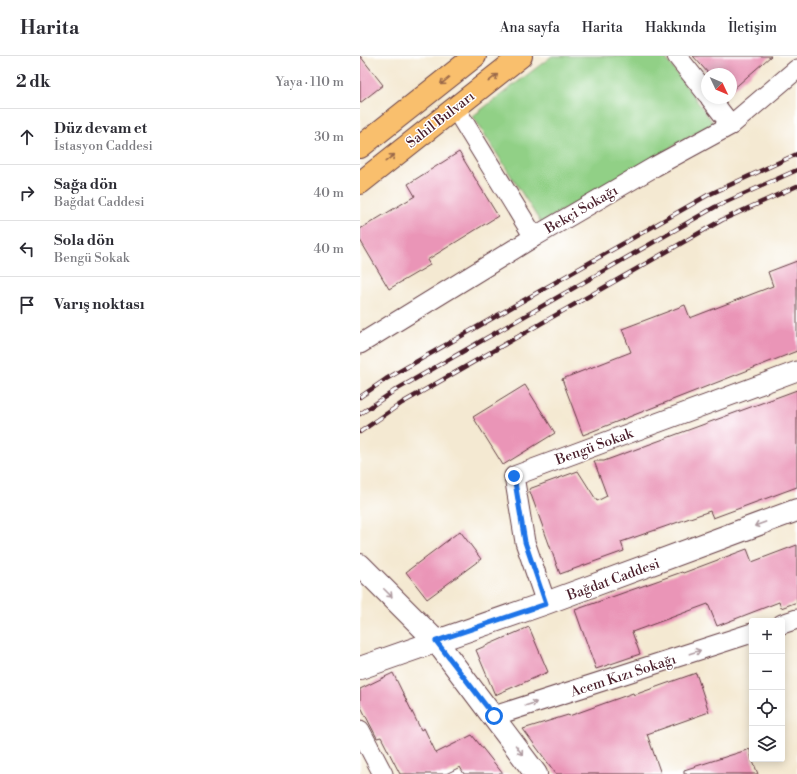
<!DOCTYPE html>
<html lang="tr">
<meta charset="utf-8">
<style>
:root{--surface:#fff;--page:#f2f2f3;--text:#2b2b33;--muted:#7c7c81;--line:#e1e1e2}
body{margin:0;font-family:"Libre Bodoni",serif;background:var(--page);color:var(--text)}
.controls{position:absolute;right:12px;bottom:12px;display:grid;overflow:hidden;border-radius:4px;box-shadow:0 2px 10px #0003}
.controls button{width:36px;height:36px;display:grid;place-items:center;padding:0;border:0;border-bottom:1px solid var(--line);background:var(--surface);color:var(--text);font:20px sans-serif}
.compass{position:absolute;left:341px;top:12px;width:36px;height:36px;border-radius:50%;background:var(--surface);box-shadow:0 2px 10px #0003;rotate:134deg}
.stop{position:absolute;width:12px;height:12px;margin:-9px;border:3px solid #1a73e8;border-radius:50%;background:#fff}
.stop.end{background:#1a73e8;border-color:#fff;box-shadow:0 1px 4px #0008}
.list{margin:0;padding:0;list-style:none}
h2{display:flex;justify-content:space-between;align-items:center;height:52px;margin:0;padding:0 16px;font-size:17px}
h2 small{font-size:13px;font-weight:400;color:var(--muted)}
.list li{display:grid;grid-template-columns:26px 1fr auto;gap:12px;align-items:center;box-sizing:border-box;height:56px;padding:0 16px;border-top:1px solid var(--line)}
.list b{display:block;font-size:15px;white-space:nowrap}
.list p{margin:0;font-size:13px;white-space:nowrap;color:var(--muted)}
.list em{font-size:13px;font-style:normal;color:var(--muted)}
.icon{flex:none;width:22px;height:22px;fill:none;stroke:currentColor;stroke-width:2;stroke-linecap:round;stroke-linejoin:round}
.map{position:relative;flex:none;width:437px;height:718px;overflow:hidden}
header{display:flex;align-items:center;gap:24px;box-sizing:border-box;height:56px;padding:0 20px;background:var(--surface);border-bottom:1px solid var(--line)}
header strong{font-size:19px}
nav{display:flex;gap:22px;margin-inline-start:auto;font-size:14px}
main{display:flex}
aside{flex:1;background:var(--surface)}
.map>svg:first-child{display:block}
.green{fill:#91d086;stroke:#6e7858}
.building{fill:#ea95b7}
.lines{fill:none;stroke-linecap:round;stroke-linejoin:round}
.minor-casing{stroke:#643d44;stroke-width:21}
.tertiary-casing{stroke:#643d44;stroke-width:24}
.trunk-casing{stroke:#643d44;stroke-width:24}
.minor{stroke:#fff;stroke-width:19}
.tertiary{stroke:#fff;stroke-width:22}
.trunk{stroke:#f9bf6d;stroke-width:22}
.rail-casing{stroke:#4a1f2b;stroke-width:4.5}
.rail{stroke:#fff;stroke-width:3;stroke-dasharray:9;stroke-linecap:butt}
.oneway{stroke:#996749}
.oneway2{stroke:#ae9aa0}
.route{stroke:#1a73e8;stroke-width:5}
.labels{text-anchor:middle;stroke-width:3;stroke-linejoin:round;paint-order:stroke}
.street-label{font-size:14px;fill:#4a1f2b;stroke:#fff}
</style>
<header>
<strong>Harita</strong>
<nav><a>Ana sayfa</a><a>Harita</a><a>Hakkında</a><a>İletişim</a></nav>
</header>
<main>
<aside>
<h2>2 dk<small>Yaya · 110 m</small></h2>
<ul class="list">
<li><svg class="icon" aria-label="ahead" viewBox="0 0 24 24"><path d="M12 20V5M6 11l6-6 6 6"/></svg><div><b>Düz devam et</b><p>İstasyon Caddesi</p></div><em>30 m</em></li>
<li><svg class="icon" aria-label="right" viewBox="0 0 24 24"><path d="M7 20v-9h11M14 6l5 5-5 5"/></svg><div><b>Sağa dön</b><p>Bağdat Caddesi</p></div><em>40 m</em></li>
<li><svg class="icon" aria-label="left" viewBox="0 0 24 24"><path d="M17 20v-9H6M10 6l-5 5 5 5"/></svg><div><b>Sola dön</b><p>Bengü Sokak</p></div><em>40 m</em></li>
<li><svg class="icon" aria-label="arrive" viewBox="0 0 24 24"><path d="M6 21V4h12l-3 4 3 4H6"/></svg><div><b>Varış noktası</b></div></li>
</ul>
</aside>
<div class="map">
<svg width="437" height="718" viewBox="0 0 437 718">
<rect width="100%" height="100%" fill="#fff"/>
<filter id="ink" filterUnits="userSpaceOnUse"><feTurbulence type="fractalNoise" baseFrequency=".025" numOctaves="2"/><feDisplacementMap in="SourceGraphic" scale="8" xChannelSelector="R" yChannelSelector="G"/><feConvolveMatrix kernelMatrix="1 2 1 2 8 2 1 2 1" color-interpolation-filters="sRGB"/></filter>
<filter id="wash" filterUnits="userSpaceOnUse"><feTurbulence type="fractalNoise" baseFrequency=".012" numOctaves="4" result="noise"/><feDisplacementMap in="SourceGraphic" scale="16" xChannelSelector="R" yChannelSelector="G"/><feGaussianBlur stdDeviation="0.9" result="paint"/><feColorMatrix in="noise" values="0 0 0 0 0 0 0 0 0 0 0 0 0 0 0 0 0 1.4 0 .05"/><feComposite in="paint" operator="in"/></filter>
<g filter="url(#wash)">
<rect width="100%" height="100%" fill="#f4e9d2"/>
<polygon class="green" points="192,0 304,0 353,67 181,167 113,60"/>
<g id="blocks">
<g class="building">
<polygon points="0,0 23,29 0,47"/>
<polygon points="333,0 411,0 371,35 371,18 349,18"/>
<polygon points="99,96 138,160 67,204 70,209 29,233 0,184 0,173 55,140 48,128"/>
<polygon points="437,205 437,295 223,379 202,323 271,296 262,273 325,249 330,262 413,230 408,216"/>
<polygon points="165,329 195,377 143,409 113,361"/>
<polygon points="437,334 437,431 353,462 350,455 261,486 264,495 200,518 169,433 218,415 237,445 247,440 234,405 244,405"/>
<polygon points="100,475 121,503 67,543 46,516"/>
<polygon points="437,489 437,546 421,552 419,546 357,570 348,548 272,576 280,598 236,613 215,554 322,516 323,517 387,493 392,506"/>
<polygon points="169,571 188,616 135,639 116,594"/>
<polygon points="33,617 61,674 64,672 76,697 112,679 143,718 104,718 100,711 86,718 40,718 21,681 17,682 0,649 0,633"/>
<polygon points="336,617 349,656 287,678 301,718 196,718 163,673 208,659 209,660 273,637 274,639"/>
<polygon points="390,693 392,703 398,718 324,718 324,714"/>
</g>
</g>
</g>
<g filter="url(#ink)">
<use href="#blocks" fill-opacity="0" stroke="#643d44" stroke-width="1"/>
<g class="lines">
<g class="minor-casing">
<g id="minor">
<polyline points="317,0 347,38"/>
<polyline points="350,42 371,69"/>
<polyline points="95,52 174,181"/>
<polyline points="0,288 174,181 294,111 371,69 437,13"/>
<polyline points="186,547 165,486 154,420 437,315"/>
<polyline points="422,568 437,563"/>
<polyline points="134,660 392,577"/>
<polyline points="0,674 23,718"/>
</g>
</g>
<g class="tertiary-casing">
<g id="tertiary">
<polyline points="0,509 76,585 176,718"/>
<polyline points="0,612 186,547 437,454"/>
</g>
</g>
<g class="trunk-casing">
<g id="trunk">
<polyline points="0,91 115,0"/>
<polyline points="0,127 161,0"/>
</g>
</g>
<use href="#minor" class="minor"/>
<use href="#tertiary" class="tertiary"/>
<use href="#trunk" class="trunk"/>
<g class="rail-casing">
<g id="rail">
<polyline points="0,341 26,323 348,139 437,98"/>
<polyline points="0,358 34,335 355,151 437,114"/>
<polyline points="0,376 42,347 362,164 437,130"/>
</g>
</g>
<use href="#rail" class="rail"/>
</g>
<defs><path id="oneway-shaft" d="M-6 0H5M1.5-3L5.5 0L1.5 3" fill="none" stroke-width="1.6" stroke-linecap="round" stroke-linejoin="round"/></defs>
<g class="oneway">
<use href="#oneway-shaft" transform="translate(133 22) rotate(-38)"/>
<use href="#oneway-shaft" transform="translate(85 25) rotate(141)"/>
<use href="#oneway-shaft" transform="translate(30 102) rotate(-38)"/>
</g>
<g class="oneway2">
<use href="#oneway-shaft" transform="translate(400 468) rotate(160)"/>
<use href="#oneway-shaft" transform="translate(28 537) rotate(45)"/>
<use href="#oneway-shaft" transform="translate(335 596) rotate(-18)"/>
<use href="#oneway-shaft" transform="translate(171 648) rotate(-18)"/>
<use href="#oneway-shaft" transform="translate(159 694) rotate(54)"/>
</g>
</g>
<g class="lines" filter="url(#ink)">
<polyline class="route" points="134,660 76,585 186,548 165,486 154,420"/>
</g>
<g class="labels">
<g class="street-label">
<text transform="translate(80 63) rotate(-38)" y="5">Sahil Bulvarı</text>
<text transform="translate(221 153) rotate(-30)" y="5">Bekçi Sokağı</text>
<text transform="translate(234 390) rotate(-20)" y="5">Bengü Sokak</text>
<text transform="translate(253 523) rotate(-20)" y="5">Bağdat Caddesi</text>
<text transform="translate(263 619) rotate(-18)" y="5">Acem Kızı Sokağı</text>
</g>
</g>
</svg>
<div class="controls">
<button>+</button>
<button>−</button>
<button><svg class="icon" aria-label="locate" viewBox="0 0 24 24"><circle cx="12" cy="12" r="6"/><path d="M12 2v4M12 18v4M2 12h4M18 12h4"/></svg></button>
<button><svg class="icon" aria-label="layers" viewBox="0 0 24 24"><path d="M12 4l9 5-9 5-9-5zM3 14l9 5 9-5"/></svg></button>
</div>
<svg class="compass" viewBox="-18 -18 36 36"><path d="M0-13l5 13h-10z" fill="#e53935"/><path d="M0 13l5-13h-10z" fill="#7c7c81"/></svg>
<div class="stop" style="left:134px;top:660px"></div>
<div class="stop end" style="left:154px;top:420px"></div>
</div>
</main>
